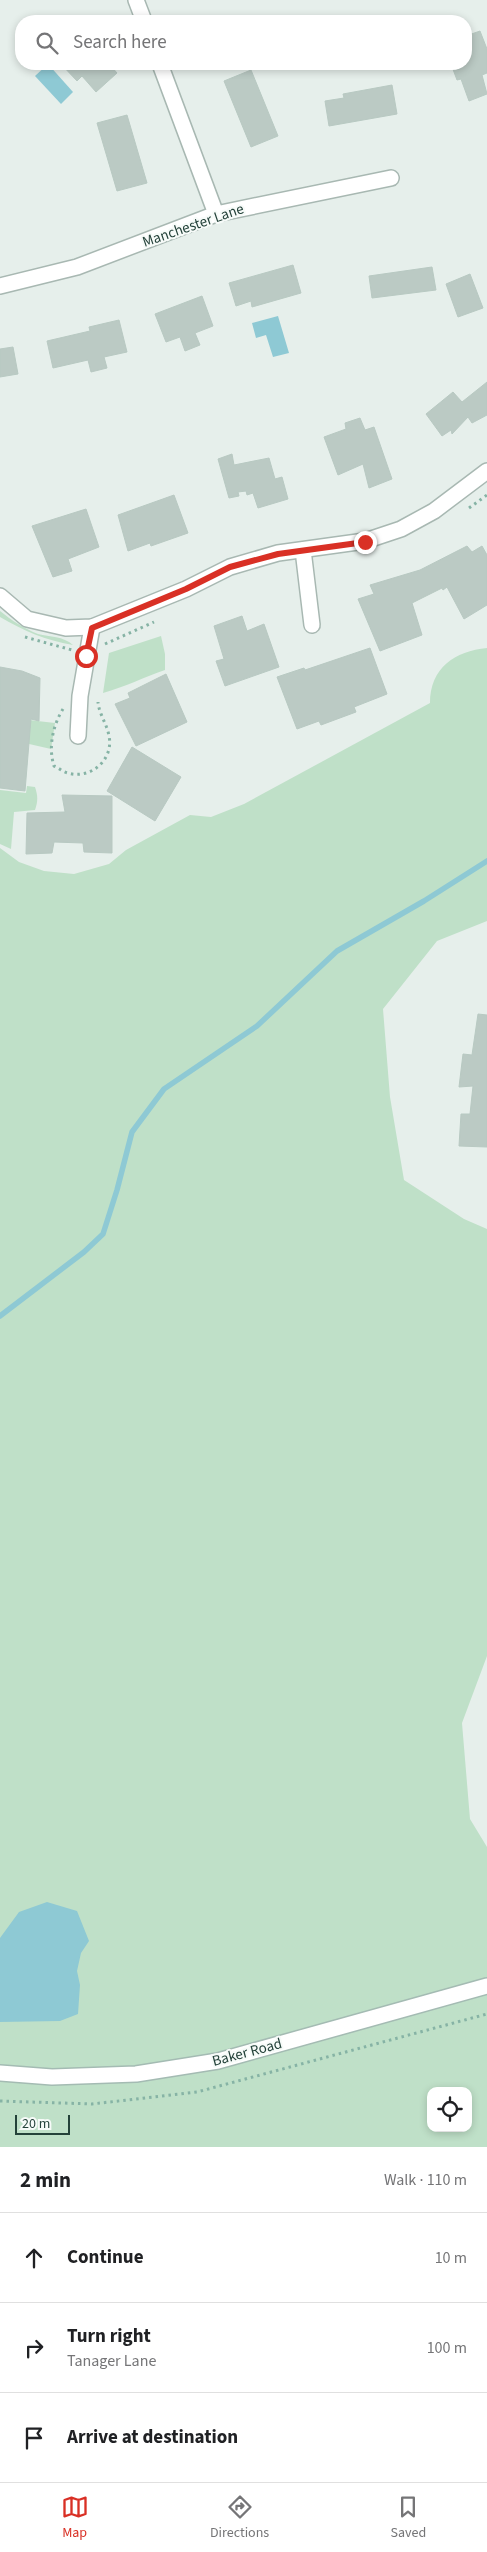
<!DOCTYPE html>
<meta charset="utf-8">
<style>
:root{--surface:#fff;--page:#f6f6f6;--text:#202124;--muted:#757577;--line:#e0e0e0;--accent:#d93025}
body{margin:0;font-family:"Source Sans 3",sans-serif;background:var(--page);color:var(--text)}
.controls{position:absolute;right:15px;bottom:15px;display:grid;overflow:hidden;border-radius:10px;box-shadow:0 2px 8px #0003}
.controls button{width:45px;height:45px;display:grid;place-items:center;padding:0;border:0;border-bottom:1px solid var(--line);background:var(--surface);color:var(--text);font:25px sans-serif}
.scale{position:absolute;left:15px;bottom:12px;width:55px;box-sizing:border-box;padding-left:5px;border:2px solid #24423a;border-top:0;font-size:14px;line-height:18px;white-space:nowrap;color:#24423a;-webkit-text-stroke:4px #f7fbf9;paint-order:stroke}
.stop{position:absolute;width:15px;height:15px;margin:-11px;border:4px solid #d93025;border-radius:50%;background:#fff}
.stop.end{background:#d93025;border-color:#fff;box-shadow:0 1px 5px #0008}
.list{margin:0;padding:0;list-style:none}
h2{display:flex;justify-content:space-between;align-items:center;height:65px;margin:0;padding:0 20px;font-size:21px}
h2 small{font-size:16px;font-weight:400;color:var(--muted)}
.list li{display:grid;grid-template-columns:32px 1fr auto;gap:15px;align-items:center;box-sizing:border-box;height:90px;padding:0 20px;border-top:1px solid var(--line)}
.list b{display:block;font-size:19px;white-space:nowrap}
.list p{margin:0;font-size:16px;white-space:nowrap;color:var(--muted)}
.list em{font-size:16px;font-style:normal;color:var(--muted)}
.icon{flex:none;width:28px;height:28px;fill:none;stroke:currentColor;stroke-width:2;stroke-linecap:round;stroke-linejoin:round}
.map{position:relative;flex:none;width:487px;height:2147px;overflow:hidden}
.search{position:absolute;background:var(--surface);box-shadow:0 2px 8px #0003;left:15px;right:15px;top:15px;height:55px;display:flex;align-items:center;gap:12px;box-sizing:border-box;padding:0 18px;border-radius:20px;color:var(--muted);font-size:19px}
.sheet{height:335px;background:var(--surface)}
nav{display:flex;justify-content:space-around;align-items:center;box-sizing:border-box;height:70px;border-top:1px solid var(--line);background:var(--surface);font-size:14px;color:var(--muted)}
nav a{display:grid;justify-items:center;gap:2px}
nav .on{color:var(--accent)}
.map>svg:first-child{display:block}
.green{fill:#bfe0c8;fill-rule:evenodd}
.water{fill:#8ec9d4}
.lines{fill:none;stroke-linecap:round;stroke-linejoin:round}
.stream{stroke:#8ec9d4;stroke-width:5.5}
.building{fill:#bbcac4;stroke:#b8c9c2}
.minor-casing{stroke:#a8b8b2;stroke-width:18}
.secondary-casing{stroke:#a4bbb3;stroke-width:18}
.path{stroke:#86b3a5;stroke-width:3;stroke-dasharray:2.5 4;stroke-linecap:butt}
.minor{stroke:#fff;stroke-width:15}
.secondary{stroke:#fff;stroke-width:15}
.route{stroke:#d93025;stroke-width:6}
.labels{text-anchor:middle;stroke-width:4;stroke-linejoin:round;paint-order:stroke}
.street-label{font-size:15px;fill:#24423a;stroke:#f7fbf9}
</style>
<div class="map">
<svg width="487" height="2147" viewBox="0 0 487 2147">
<rect width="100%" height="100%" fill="#e6efeb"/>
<g class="green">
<path d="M 0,611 C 11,620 25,629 38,634 C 50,637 63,636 73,645 C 45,640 24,631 0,617 Z"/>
<path d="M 161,636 L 165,654 L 165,670 C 144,677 125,687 103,693 L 109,653 Z"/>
<path d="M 487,648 L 487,921 L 437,941 L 383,1009 L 390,1097 L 404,1180 L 464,1219 L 487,1229 L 487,1656 L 462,1723 L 470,1819 L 487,1847 L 487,2147 L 0,2147 L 0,848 L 19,862 L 44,871 L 74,874 L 109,864 L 126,850 L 190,815 L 211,817 L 244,804 L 430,703 C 430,668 455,651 487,648 ZM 431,2091 L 468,2091 L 468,2128 L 431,2128 Z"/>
<polygon points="20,719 55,723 51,749 16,741"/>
<path d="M 27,786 L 35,787 C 38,796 38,801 35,810 L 14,812 L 11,849 L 0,844 L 0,790 L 26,793 Z"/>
</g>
<g class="water">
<polygon points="48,64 73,92 61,104 35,76"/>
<polygon points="278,316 289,353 273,357 266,335 256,338 252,323"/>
<polygon points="47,1902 77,1911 89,1941 81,1953 77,1971 80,1985 78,2014 60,2021 0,2022 0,1938 19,1912"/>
</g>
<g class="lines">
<polyline class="stream" points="0,1316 84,1252 103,1234 117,1190 132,1132 164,1089 257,1026 337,951 424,901 487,861"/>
</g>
<g class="building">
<polygon points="480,31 487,49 487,73 482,75 487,94 469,101 461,79 457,80 451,64 466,64 466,36"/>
<polygon points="61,64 109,64 117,73 96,92 82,76 77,81"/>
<polygon points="251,70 278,136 251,147 224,81"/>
<polygon points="392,85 397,114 329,126 325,101 344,98 343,94"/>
<polygon points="127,115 147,183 117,191 97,123"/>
<polygon points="293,265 301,293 252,307 251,301 236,306 229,283"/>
<polygon points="432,267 436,290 372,298 369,276"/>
<polygon points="470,274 483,308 458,317 446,284"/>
<polygon points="202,296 213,326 195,333 200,345 185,351 180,337 166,342 155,314"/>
<polygon points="119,320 127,352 104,357 107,368 91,372 88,360 53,368 47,341 90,331 89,327"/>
<polygon points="13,347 18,374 0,377 0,349"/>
<polygon points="487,382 487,415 472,423 468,417 452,434 451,430 442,436 426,414 453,392 462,402"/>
<polygon points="360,418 365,430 374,427 392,479 369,488 363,464 338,475 324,437 346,429 345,423"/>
<polygon points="232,454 234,465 269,458 275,479 282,477 288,499 258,508 253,493 247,495 246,491 238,492 239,496 229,498 218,459"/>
<polygon points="174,495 188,533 151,546 150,543 128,551 118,515"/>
<polygon points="86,509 99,547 68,559 72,571 53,577 32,526"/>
<polygon points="467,546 472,552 482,546 487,555 487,605 464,619 447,587 443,590 442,588 412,603 422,635 380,651 358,599 374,594 370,585 420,570"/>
<polygon points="242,616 247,631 264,624 279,667 225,686 216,661 224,659 214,626"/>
<polygon points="370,648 387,694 354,707 356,712 321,725 319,721 297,729 277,677 304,668 305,670"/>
<polygon points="0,667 22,671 40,678 39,721 31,719 25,791 0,788"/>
<polygon points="166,674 187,722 136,746 115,704 130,698 128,693"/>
<polygon points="132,747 181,777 155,821 107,791"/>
<polygon points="62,795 112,796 112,853 84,852 83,843 54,842 52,853 26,854 27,813 65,812"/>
<polygon points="478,1014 487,1015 487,1147 459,1146 461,1114 470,1114 473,1086 459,1087 463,1054 472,1055"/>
</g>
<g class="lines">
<g class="minor-casing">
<g id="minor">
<polyline points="136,0 144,21"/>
<polyline points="160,64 216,214"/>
<polyline points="0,286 77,267 216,214 391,178"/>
<polyline points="303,550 312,625"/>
<polyline points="0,596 27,619 66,628 92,627 186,589 230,567 278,553 365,541 401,529 434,511 487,471"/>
<polyline points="78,736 80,696 92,627"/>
</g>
</g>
<g class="secondary-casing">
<polyline id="secondary" points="0,2073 52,2077 136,2074 218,2061 487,1986"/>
</g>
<g class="path">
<polyline points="469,508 487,495"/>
<polyline points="25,637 72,650"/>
<polyline points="105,644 154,622"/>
<path d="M 63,709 C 53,725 48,747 54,766 C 59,768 63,772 68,773 C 91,780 114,759 109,736 C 107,724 99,714 98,702"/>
<polyline points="0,2101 92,2104 197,2092 487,2014"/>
</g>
<use href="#minor" class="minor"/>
<use href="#secondary" class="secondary"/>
</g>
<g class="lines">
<polyline class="route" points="86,656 92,628 186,589 230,567 278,554 365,542"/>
</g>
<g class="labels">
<g class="street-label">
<text transform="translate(193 225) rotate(-19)" y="5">Manchester Lane</text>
<text transform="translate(247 2052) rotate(-15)" y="5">Baker Road</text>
</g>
</g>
</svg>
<div class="controls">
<button><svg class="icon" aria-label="locate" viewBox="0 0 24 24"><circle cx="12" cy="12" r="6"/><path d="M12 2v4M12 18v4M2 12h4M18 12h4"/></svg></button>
</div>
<div class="scale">20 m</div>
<div class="stop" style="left:86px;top:656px"></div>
<div class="stop end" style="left:365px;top:542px"></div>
<div class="search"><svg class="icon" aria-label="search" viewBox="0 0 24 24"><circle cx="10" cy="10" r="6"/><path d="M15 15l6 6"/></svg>Search here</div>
</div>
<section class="sheet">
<h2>2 min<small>Walk · 110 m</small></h2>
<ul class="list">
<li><svg class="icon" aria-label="ahead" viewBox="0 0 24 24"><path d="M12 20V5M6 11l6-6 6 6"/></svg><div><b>Continue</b></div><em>10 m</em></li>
<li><svg class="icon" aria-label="right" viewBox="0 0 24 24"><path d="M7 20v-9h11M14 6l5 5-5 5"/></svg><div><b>Turn right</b><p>Tanager Lane</p></div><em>100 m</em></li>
<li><svg class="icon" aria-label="arrive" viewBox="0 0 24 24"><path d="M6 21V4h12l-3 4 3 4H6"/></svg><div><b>Arrive at destination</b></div></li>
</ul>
</section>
<nav>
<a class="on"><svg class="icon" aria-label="map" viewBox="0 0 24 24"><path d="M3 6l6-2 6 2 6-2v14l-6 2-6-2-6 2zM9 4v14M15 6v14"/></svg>Map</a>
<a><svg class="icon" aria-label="directions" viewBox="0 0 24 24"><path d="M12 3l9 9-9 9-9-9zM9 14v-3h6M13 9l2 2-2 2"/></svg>Directions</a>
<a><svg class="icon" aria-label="saved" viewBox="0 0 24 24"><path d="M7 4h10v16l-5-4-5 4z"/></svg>Saved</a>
</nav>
